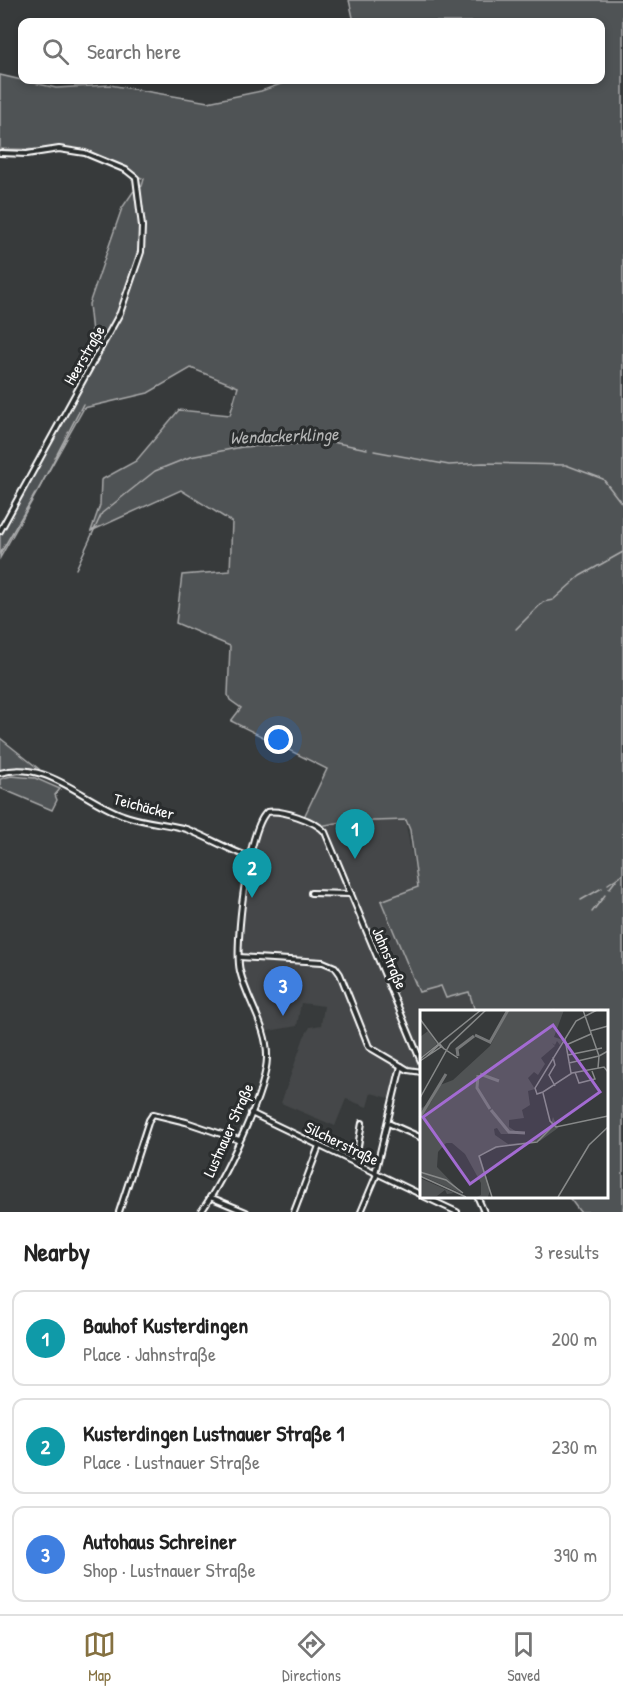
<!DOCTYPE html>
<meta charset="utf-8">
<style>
:root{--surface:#fff;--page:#f6f6f6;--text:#222;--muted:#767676;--line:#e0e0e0;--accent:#857141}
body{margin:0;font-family:"Patrick Hand",sans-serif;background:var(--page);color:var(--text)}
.you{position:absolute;left:279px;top:740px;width:21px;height:21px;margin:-15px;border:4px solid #fff;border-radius:50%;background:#1a73e8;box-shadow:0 0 0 9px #1a73e833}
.badge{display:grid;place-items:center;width:39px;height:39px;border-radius:50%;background:var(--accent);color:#fff;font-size:20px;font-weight:700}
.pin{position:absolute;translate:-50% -50px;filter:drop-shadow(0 2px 3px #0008)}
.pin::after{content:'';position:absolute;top:32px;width:21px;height:18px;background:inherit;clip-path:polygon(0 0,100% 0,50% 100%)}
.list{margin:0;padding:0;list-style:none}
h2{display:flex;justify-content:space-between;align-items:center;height:78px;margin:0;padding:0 24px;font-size:26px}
h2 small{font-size:20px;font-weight:400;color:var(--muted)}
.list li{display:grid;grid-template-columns:39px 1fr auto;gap:18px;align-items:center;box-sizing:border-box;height:96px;margin:0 12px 12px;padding:0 12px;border:2px solid var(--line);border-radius:12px}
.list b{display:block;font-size:22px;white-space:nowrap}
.list p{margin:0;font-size:20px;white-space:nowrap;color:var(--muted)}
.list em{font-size:20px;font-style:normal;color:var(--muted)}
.icon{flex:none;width:33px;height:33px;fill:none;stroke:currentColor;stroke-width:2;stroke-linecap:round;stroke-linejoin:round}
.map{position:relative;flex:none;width:623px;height:1212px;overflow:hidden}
.search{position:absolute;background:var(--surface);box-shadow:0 3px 9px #0003;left:18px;right:18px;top:18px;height:66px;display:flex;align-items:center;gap:15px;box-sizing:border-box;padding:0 21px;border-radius:12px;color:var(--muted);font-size:22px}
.sheet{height:402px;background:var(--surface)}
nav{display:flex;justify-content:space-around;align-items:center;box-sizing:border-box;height:84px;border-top:2px solid var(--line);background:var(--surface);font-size:16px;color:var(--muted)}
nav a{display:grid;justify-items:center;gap:3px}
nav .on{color:var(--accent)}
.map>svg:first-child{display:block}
.built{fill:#444748}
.green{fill:#505354;stroke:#a8a9aa;stroke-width:1.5}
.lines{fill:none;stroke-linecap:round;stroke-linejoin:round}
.stream{stroke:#adaeaf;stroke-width:1.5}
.minor-casing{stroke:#fff;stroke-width:8}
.minor{stroke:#2a2d2e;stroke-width:4}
.labels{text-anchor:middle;stroke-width:6;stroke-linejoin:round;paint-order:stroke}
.street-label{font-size:16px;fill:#fff;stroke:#2a2d2e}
.water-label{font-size:18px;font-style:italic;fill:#b4b5b5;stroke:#2a2d2e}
.inset-river{fill:none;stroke:#767879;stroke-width:3}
.inset-road{fill:none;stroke:#878989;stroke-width:1.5}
.view{fill:#a36bd2;fill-opacity:0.15;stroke:#a36bd2;stroke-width:3}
.inset-edge{fill:none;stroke:#fff;stroke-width:3}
</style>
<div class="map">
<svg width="623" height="1212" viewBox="0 0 623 1212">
<rect width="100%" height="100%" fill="#373a3b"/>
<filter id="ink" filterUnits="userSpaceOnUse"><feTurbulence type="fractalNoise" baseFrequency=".0167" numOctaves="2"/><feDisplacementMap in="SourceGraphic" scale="12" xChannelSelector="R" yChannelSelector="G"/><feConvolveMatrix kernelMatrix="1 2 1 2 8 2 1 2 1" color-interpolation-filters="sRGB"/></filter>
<g filter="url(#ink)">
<polygon class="built" points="271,811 303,819 320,826 342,822 405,820 418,887 381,901 441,986 470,992 475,1011 422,1011 422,1072 401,1067 393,1099 371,1093 367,1107 346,1099 335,1126 281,1103 304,1037 310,1027 321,1025 324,1006 301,1003 297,1026 263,1032 242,978 239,942 248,865 260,821 267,812"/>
<g class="green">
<polygon points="349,0 623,0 623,1212 580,1212 568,1196 606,1196 606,1011 475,1011 469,992 446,998 441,986 419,992 381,901 418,887 410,830 406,820 342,822 320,826 303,819 327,769 231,721 241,708 230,700 228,695 230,646 176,623 182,575 230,571 232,522 181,490 91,531 100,505 101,480 136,461 179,410 230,415 238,387 191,368 148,393 84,408 0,558 0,531 95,361 89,304 122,208 133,192 142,186 144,179 84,154 58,150 0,149 0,75 56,88 110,85 208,102 261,91 292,80 600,80 600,22 354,22"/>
<polygon points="0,738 39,769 38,773 31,771 0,773"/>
<polygon points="11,776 35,778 60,789 55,795 57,800 52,810 0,788 0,779"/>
</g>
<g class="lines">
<g class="stream">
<polyline points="374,451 449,465 483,463 566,465 603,479 623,505"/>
<polyline points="39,489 83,404"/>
<polyline points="0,554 35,494"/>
<polyline points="76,569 102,513 155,471 190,457 242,447 332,442 367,449"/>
<polyline points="516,629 543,602 553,600 580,576 623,552"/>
<polyline points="608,884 623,874"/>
<polyline points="609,889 616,880"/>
<polyline points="581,900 602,888"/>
<polyline points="592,912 605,895"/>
</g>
<g class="minor-casing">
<g id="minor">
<polyline points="0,153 27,154 59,149 85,153 126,170 136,178 142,226 141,252 120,313 0,531"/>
<path d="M 0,773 C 46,759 83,801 123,815 C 144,823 166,823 186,829 C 208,837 228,850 250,857"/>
<polyline points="311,893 351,894"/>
<polyline points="239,957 323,962 335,967 340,974 369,1047 408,1070 422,1072"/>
<polyline points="251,1113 422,1195"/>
<polyline points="388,1123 422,1138"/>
<polyline points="355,1163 362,1123"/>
<polyline points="375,1173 401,1066"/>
<polyline points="423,1196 457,1212"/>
<polyline points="477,1196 484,1212"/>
<polyline points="210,1197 246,1212"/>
<polyline points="119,1212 149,1120 153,1114 186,1122 239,1140"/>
<path d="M 201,1212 C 222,1182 266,1094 267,1058 C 268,1027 247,1001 240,971 C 234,947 248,828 267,812 C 281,809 316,821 325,832 L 422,1064"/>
<polyline points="294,1212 319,1146"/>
<polyline points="361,1212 377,1174"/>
</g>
</g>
<use href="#minor" class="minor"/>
</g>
</g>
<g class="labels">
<g class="street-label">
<text transform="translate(84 355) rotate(-60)" y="6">Heerstraße</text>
<text transform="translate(144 806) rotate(15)" y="6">Teichäcker</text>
<text transform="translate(390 958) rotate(67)" y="6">Jahnstraße</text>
<text transform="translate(228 1130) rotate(-66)" y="6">Lustnauer Straße</text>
<text transform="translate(342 1143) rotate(26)" y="6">Silcherstraße</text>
</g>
<g class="water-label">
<text transform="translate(284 436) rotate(-2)" y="6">Wendackerklinge</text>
</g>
</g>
<g transform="translate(420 1010)">
<rect width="188" height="188" fill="#373a3b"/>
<path d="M 89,0 L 144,0 L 134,27 L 143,30 L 140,35 L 137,31 L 135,35 L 132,33 L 135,36 L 121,48 L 125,54 L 118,65 L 114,62 L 108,68 L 115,79 L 108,81 L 110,95 L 102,100 L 104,108 L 89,110 L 89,117 L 100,124 L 81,124 L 77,118 L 74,119 L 75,125 L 88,134 L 111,132 L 129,120 L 133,107 L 138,118 L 120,131 L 82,136 L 60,145 L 70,180 L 68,187 L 57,187 L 61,185 L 61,173 L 45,144 L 32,133 L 26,133 L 18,142 L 17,157 L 43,184 L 0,165 L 0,99 L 11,92 L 20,75 L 33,70 L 70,36 ZM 8,21 L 17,34 L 0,48 L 0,27 ZM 0,168 L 34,183 L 27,184 L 25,180 L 17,186 L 0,187 Z" fill="#505354"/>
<path class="inset-river" d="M 55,25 L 70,32 L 88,0M 38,46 L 37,39 L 54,26M 60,64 L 79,71M 58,65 L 57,78 L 70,99M 71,100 L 89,122 L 105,123M 0,107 L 26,64"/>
<path class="inset-road" d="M 163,0 L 179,46M 177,0 L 156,11 L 115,78 L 117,84 L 123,82 L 152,63 L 184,57 L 188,62M 0,9 L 20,36 L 38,48M 170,21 L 188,16M 145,29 L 151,63M 146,35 L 171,24M 148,45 L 182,38M 6,47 L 20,34 L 24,39M 133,47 L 135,55 L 129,65 L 135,76M 0,49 L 61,0M 0,51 L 21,37M 149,53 L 179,46M 178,58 L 179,46 L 188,41M 155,62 L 159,73 L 175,69 L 172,61M 123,83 L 130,111 L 136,117 L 188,106M 0,88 L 30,34 L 66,0M 0,162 L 26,170 L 43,183M 0,166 L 46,187M 72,187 L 59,146 L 76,137 L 117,132 L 133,116M 138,187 L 169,135 L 188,117"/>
<path class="view" d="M 133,15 L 180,82 L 50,174 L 3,107 Z"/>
<rect width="188" height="188" class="inset-edge"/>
</g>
</svg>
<div class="you"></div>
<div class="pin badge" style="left:355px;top:859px;background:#0f9aa8">1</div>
<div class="pin badge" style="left:252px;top:898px;background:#0f9aa8">2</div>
<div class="pin badge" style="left:283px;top:1016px;background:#3f7fe0">3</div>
<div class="search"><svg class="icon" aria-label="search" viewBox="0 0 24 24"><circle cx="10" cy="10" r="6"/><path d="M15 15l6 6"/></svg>Search here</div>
</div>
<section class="sheet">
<h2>Nearby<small>3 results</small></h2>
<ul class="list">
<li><span class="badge" style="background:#0f9aa8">1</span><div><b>Bauhof Kusterdingen</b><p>Place · Jahnstraße</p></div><em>200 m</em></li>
<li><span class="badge" style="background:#0f9aa8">2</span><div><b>Kusterdingen Lustnauer Straße 1</b><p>Place · Lustnauer Straße</p></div><em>230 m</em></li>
<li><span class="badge" style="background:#3f7fe0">3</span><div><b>Autohaus Schreiner</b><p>Shop · Lustnauer Straße</p></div><em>390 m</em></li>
</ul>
</section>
<nav>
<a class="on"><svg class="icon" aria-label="map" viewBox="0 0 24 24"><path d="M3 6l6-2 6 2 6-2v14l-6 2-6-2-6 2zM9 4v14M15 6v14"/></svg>Map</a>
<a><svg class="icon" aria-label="directions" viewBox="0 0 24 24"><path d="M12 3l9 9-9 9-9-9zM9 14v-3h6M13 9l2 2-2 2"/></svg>Directions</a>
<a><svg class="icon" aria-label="saved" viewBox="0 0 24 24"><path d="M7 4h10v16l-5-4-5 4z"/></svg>Saved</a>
</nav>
